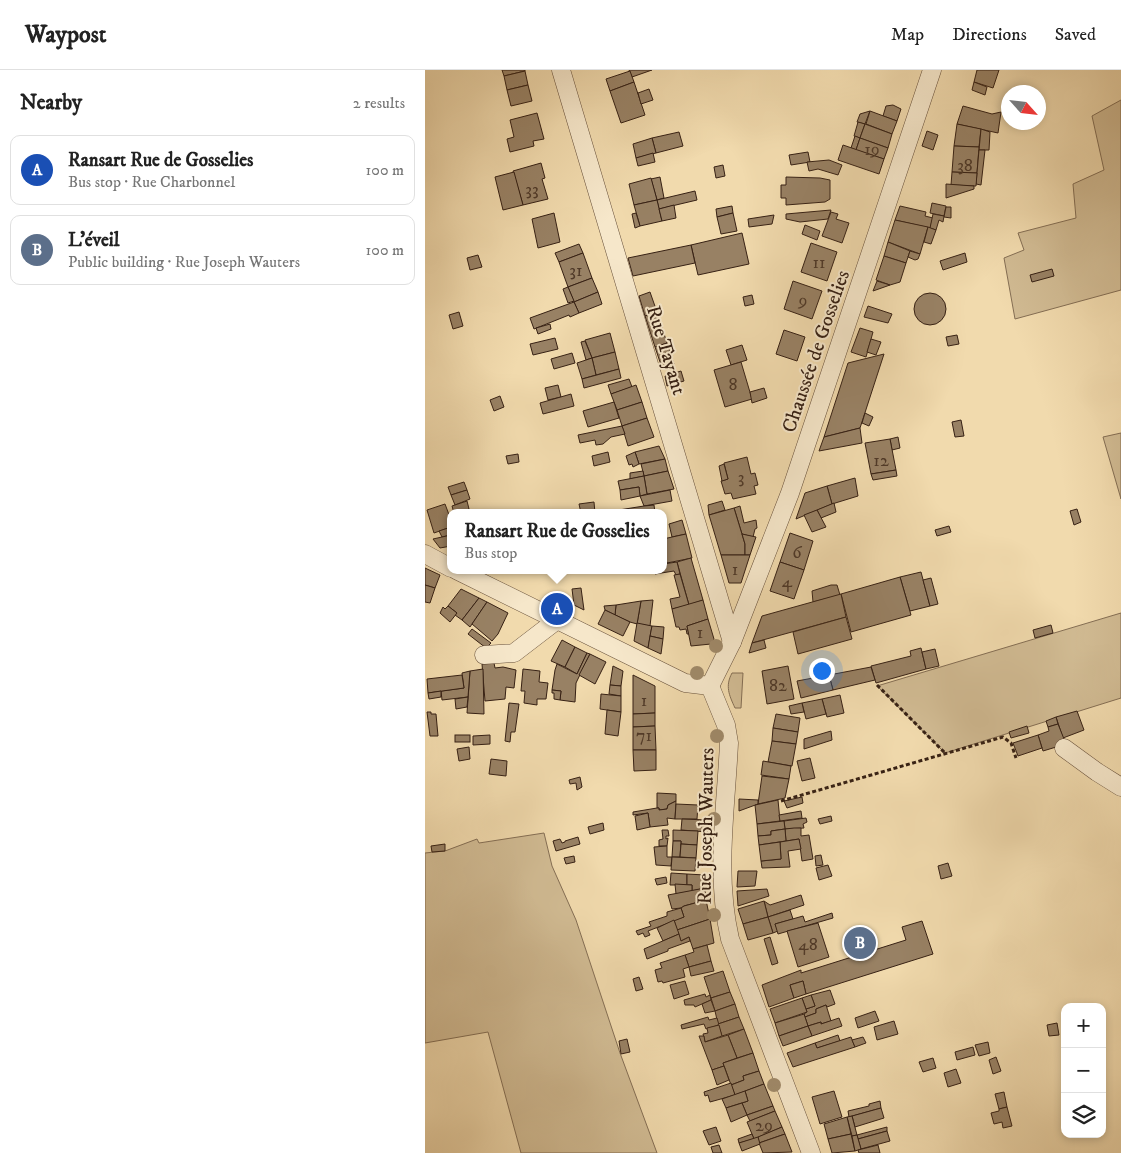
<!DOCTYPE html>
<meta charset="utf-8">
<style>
:root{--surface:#fff;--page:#f6f6f6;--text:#222;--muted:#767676;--line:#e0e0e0;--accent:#8f2418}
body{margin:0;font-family:"IM FELL DW Pica",serif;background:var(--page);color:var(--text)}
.controls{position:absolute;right:15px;bottom:15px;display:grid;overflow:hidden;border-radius:10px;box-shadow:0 2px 8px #0003}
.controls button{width:45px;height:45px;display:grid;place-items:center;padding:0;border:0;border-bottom:1px solid var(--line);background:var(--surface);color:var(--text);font:25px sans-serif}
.compass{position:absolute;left:576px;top:15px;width:45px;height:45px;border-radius:50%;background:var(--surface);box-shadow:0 2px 8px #0003;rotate:117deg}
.you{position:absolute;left:396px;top:600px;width:18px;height:18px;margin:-12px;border:4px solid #fff;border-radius:50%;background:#1a73e8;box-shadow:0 0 0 8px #1a73e833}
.badge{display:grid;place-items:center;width:32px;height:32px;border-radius:50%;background:var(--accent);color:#fff;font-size:16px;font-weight:700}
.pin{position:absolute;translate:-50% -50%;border:2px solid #fff;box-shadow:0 1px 5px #0006}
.popup{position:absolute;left:22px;top:439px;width:220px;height:65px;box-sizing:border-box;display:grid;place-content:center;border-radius:10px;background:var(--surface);filter:drop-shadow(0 1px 4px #0005);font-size:16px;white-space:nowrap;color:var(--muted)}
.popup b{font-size:19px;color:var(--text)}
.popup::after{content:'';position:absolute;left:50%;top:100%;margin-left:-10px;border:10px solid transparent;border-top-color:var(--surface)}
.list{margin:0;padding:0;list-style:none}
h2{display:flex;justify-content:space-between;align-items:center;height:65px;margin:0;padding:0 20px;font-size:21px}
h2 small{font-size:16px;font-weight:400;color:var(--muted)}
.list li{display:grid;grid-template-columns:32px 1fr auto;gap:15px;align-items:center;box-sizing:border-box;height:70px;margin:0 10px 10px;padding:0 10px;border:1px solid var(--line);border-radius:10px}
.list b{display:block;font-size:19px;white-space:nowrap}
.list p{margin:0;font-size:16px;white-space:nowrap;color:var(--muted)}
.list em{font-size:16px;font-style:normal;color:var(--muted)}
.icon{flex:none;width:28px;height:28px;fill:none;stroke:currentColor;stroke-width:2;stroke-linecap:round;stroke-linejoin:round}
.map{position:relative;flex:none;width:696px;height:1083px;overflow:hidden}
header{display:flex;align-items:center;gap:30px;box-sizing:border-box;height:70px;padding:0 25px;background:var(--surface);border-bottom:1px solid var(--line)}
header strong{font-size:24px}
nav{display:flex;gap:28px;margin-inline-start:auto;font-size:18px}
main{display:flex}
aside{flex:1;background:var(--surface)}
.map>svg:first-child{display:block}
.green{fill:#d1bb93;stroke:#846e54}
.building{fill:#988164;stroke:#372114}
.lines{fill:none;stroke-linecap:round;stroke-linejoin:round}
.minor-casing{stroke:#664f3a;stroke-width:19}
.path{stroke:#372114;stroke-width:3;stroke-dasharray:4 2.5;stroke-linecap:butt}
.minor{stroke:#f6e7ca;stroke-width:18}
.tree{fill:#a08a6a}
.labels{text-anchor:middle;stroke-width:4;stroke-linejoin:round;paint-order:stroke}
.number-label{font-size:18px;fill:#4f3928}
.street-label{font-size:20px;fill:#372114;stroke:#f6e7ca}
</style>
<header>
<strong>Waypost</strong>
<nav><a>Map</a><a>Directions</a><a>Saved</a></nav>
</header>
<main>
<aside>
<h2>Nearby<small>2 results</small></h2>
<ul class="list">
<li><span class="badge" style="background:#1a4fb4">A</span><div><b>Ransart Rue de Gosselies</b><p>Bus stop · Rue Charbonnel</p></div><em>100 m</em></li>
<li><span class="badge" style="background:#5c6f8a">B</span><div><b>L'éveil</b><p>Public building · Rue Joseph Wauters</p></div><em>100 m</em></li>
</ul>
</aside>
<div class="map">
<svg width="696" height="1083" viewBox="0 0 696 1083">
<rect width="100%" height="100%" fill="#f1daad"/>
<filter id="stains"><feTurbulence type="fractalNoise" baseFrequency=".004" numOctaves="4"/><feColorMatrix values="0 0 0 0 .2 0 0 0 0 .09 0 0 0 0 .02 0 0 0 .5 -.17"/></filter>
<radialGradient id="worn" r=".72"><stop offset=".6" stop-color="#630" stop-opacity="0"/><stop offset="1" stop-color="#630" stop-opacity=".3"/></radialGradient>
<g class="green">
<polygon points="696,30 696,220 590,249 579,188 599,180 593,163 651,148 648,114 679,100 667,46"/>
<polygon points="696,363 696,429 678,367"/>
<polygon points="696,543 696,628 520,683 452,616"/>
<path d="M 307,603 L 318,603 L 316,638 L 310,638 C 304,625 300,616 307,603 Z"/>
<polygon points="119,763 127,796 151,850 195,983 232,1083 96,1083 63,962 0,973 0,783 20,781 52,769 54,773"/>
</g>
<g class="building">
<polygon points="77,0 100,0 100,1 79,6"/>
<polygon points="204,0 227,0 207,7"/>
<polygon points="552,0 574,0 568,18 549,12"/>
<polygon points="100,1 103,15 82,20 79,6"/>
<polygon points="205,1 209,12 185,21 181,9"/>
<polygon points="209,12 220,45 196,53 185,21"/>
<polygon points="549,12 562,17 560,25 547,20"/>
<polygon points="103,15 107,31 86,36 82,20"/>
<polygon points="224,19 228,30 216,34 213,23"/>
<polygon points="468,35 476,39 472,51 458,46 461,36"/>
<polygon points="538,36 567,44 576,42 573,63 532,54"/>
<polygon points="445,41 440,54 432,52 435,44"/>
<polygon points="445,41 472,51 467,64 441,54"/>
<polygon points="112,43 119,69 108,71 109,76 85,82 82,69 89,67 85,50"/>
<polygon points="433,52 440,54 435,68 429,66"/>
<polygon points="440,54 467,64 463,78 435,68"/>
<polygon points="532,54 556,59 554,77 529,76"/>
<polygon points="556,59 565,62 564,80 554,80"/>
<polygon points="502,61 513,65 508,80 497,76"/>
<polygon points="254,62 258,76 231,83 227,68"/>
<polygon points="430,66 435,68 431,80 426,78"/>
<polygon points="227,68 231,83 211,88 208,74"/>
<polygon points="435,68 463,78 459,89 431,80"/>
<polygon points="418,75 459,89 454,104 413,90"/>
<polygon points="529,76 554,77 552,103 527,102"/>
<polygon points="554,80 560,80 556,115 551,114"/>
<polygon points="383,82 385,92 366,95 364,85"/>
<polygon points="228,83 230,92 213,96 211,88"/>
<polygon points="404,90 417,95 413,105 393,99 384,101 382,92"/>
<polygon points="116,93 120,108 117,109 123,129 98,135 88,101"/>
<polygon points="298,95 300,106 291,108 289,97"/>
<polygon points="89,102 98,135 78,140 70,107"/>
<polygon points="527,102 552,103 551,116 526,115"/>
<polygon points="235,107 239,128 232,130 226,109"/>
<polygon points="361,107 395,108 405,110 405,129 400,132 361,135 361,128 356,128 356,115 361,115"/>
<polygon points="226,108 232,130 209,135 204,114"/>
<polygon points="521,114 549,116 549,119 521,128"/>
<polygon points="270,121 272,130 234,139 232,130"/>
<polygon points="232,130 237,151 215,156 209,135"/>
<polygon points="507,133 521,136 519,146 505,143"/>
<polygon points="249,135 251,148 237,151 234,139"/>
<polygon points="307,136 308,143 292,147 291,139"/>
<polygon points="475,136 501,142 500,146 508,148 505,158 470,150"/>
<polygon points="521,137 526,137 526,148 519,147"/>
<polygon points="406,140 403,149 375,152 361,149 361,144"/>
<polygon points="406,142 413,144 411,149 424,153 417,173 397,166"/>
<polygon points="129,143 135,172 113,178 107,149"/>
<polygon points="211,143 215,156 210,158 207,144"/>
<polygon points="308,143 312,161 296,164 292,147"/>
<polygon points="508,144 519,146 518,152 514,150 511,160 505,158"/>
<polygon points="349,145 347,154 324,157 323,149"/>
<polygon points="470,150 503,157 495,184 463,172"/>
<polygon points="380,155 395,161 392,170 377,164"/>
<polygon points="503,157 511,160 506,174 499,172"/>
<polygon points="317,163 324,194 273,205 266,175"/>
<polygon points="463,172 485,181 481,193 459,186"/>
<polygon points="386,173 412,182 402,211 376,202"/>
<polygon points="154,174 158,183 134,192 130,183"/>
<polygon points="266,175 270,193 208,206 203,188"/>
<polygon points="485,181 495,184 493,189 490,190 483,187"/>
<polygon points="158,183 167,208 143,217 134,192"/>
<polygon points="540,183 542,192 518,200 515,191"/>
<polygon points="53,185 57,197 45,200 42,188"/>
<polygon points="459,186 481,193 475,212 465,215 451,210"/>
<polygon points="627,199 629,206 607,212 605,205"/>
<polygon points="167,208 173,222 149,232 143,217"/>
<polygon points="368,211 397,221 387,249 359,239"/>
<polygon points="452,211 465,215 448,221"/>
<polygon points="143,217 149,231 143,233 138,219"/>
<polygon points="173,222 177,234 154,243 149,232"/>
<polygon points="225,222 232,242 220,246 214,226"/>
<circle cx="505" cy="239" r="16"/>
<polygon points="327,225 329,234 320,236 318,227"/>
<polygon points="149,232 154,243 145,247 144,245 109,259 105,248"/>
<polygon points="443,236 467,244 463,253 439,247"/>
<polygon points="34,242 38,256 28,259 24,245"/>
<polygon points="232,242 242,273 230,277 220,246"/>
<polygon points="125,254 126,259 113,264 111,258"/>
<polygon points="435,258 448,262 441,287 426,282"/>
<polygon points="359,260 380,267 372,291 351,284"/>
<polygon points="185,263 190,282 167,288 160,270"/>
<polygon points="532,265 534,274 523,276 521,267"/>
<polygon points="130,268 133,279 108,285 105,274"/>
<polygon points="446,269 456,272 451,285 442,282"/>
<polygon points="160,271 167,288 161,290 156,272"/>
<polygon points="242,273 249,294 237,298 230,277"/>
<polygon points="317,275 322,290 306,295 301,280"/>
<polygon points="190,282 194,299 171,305 167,288"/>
<polygon points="147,283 150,293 129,299 126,289"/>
<polygon points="459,284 435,358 399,367 423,293"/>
<polygon points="167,288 171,305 157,309 152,293"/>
<polygon points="316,292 327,329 300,337 289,300"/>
<polygon points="194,299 196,308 159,318 157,309"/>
<polygon points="256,301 259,311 242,316 240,306"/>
<polygon points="204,309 207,317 186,324 183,315"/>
<polygon points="133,315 136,327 123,330 120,318"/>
<polygon points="211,315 217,332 192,340 186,324"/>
<polygon points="339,318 342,328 327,333 325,322"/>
<polygon points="146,324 149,336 118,344 115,333"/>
<polygon points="75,326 79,337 69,341 65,330"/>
<polygon points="189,332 194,348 163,357 158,341"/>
<polygon points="217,332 222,348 197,356 192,340"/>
<polygon points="440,343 448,347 444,356 437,353"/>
<polygon points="222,348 229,367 203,376 197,356"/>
<polygon points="536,350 539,366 530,367 527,352"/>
<polygon points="197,356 200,364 186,367 178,374 171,375 170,370 155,373 153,365"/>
<polygon points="435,358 437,373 394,381 399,367"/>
<polygon points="473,367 475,378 467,380 465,369"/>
<polygon points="465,369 471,400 446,404 440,373"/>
<polygon points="234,376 240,389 214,394 210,382"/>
<polygon points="183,382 185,392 169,396 167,386"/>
<polygon points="210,382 214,394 208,397 207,394 204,395 201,386"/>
<polygon points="93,384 94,392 83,394 81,386"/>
<polygon points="322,387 326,404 330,403 333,415 329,416 331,424 308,429 306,423 300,424 296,411 303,409 299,393"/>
<polygon points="240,389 243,401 219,406 216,394"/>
<polygon points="299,394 303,409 297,411 294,396"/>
<polygon points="471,400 472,406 448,410 446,404"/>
<polygon points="218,401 219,406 205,409 205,403"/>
<polygon points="243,401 249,419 222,424 219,406"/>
<polygon points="219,406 222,424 215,426 214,417 195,420 193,411"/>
<polygon points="430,408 433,426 407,434 402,416"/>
<polygon points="39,412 42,420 26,425 23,417"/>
<polygon points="402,416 407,434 371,449 380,423"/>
<polygon points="214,417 215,426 196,430 195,420"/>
<polygon points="42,420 45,429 30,435 26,425"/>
<polygon points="245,420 247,431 219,436 215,426"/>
<polygon points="42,431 44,439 35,443 29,443 27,436"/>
<polygon points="297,431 300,440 284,445 283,435"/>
<polygon points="169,432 170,443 156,443 154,434"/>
<polygon points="409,433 411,442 396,448 392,440"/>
<polygon points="20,434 26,450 26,457 9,463 2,440"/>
<polygon points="229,435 230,443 175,443 219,436"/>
<polygon points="315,436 319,453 331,450 332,458 330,459 328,467 317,464 309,438"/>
<polygon points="309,438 320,474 320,485 296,485 284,445"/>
<polygon points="652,439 656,452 649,455 645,441"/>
<polygon points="392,440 401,457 387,462 379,445"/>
<polygon points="257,450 261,464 247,467 244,454"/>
<polygon points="524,456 526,462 512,466 510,460"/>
<polygon points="26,457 26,465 17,467 14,461"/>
<polygon points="365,463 388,471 379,500 355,492"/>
<polygon points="261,464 267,488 242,493 238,479 238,469"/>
<polygon points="317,464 331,467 325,485 320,485 320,474"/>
<polygon points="26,465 26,476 15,478 8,469"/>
<polygon points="296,485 325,485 316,513 304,513"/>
<polygon points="266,488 278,530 264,535 252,492"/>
<polygon points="252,492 255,504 251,505 249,501 230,504 230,500 238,500 238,494"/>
<polygon points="355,492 379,500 369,529 345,521"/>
<polygon points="0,498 15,505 10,518 0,515"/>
<polygon points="496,502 505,536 485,541 475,507"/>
<polygon points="255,504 264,535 247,539 245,529 255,527 249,505"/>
<polygon points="475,507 486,545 426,562 416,524"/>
<polygon points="506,508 513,534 505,536 498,510"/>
<polygon points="0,515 10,518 5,533 0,532"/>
<polygon points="406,515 412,515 415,525 388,532 387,521"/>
<polygon points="156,518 159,540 149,535 147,519"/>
<polygon points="36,519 54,528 37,550 30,545 32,543 23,536"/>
<polygon points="416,524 421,547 327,573 337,546"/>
<polygon points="54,528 62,532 45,557 37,550"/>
<polygon points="228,530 225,556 212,554 216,531"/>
<polygon points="278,530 283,549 262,556 264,564 262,564 261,559 255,560 254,557 251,557 247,539"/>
<polygon points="216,531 212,554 205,552 190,545 191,535"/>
<polygon points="62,532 83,543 73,564 67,571 47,554"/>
<polygon points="191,535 190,545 180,540 179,536"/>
<polygon points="23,536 32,543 25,552 15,543 18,537 20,539"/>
<polygon points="180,540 205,552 198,566 173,554"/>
<polygon points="421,547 427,569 373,584 368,562"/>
<polygon points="283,549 289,569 286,574 266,576 262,556"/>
<polygon points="212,553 227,556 223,578 209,571"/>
<polygon points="626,555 628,563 610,568 608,560"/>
<polygon points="227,556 239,557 238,569 225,566"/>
<polygon points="47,559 66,573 61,578 43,564"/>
<polygon points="225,566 238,569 236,584 223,578"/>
<polygon points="137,570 150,577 140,597 126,591"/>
<polygon points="339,570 341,578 324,583 327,573"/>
<polygon points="150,577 162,583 152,604 140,597"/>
<polygon points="496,578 501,599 451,613 446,596 486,586 485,581"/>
<polygon points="510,579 514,596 501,599 497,582"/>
<polygon points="162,583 165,584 151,613 150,632 135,630 136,621 127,620 130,600 132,594 152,604"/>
<polygon points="165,584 181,592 170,614 154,605"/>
<polygon points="69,593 70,598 78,597 91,600 89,618 81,617 80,629 60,631 57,594"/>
<polygon points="188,596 198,601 196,616 185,615"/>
<polygon points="363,596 369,629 342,634 337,601"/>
<polygon points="446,597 450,610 408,620 404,605"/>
<polygon points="58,599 59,644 42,643 45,601"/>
<polygon points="98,599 115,601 114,612 123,613 121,629 112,629 112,635 99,633 100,621 96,621"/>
<polygon points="45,601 43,627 17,630 16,621 39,618 37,603"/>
<polygon points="37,605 39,618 3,623 2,609"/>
<polygon points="208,605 230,616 230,643 208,644"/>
<polygon points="404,605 408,620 376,628 372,611"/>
<polygon points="185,615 196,616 196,626 184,624"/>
<polygon points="127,620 136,621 135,630 129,629 129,623 127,623"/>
<polygon points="16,621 16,627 4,629 3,623"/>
<polygon points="176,624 196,626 196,642 175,639"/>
<polygon points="415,625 419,643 402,647 397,629"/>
<polygon points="43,627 42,637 31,639 30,629"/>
<polygon points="397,629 401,644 381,649 377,633"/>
<polygon points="84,633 94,634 90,662 86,662 85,672 80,671"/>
<polygon points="377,633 379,642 366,644 364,636"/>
<polygon points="182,640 196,642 193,666 180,664"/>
<polygon points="652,641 659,660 638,668 631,647"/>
<polygon points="2,642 6,642 6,644 11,644 13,666 5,666"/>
<polygon points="230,643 230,656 208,657 208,644"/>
<polygon points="351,644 375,648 373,662 348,658"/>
<polygon points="631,647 633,654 623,657 621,651"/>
<polygon points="633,654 641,674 618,681 613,665 624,661 623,657"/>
<polygon points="230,656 231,680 208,680 208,657"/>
<polygon points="602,656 604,663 586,668 584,662"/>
<polygon points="348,658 373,662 371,674 347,671"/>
<polygon points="406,661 407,670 379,679 379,669"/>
<rect x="30" y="665" width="15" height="7"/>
<polygon points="65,665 65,674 48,675 48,666"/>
<polygon points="613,665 617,678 593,686 588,673"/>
<polygon points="347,671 371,674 367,696 343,692"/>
<polygon points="44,677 45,689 34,691 32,679"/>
<polygon points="208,680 231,680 231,700 209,701"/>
<polygon points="385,688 390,708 377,711 372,691"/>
<polygon points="66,689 82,691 81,706 64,704"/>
<polygon points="338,691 366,696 364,709 336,705"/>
<polygon points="337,706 364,709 360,728 333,734"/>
<polygon points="155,707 157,717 152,720 151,713 145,714 144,710"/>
<polygon points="232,723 251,724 251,731 243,735 242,739 234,740 234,738 232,738"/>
<polygon points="377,727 378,733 362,738 359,731"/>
<polygon points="314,729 333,730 333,734 314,741"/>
<polygon points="353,730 355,751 332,754 330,735"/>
<polygon points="251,731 250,749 242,748 243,755 225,757 223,743 208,745 208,742 232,738 234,738 234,740 242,739 243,735"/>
<polygon points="251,734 273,735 272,749 250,749"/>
<polygon points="376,741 377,748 355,751 354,745"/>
<polygon points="223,743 225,757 212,760 210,746"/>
<polygon points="406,746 407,751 395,754 393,749"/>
<polygon points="381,748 382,752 378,754 379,758 360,759 359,751"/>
<polygon points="257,749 283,750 283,762 256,760"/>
<polygon points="359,751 360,759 346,761 346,765 333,766 332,754"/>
<polygon points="178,753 179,760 165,764 163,757"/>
<polygon points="369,758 376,758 376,766 384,765 388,789 377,791 374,769 361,771 360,759"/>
<polygon points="360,759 361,771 334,775 333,766 346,765 346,761"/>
<polygon points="237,760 243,760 244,766 241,766 241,769 243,768 242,776 234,776 234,770 238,769"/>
<polygon points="248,760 273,761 272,775 256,774 256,771 248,771"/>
<polygon points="153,767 155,774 131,781 128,771 135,769 137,773 140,772 140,771"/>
<polygon points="374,769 376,779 363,781 365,797 337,798 336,791 356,789 355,772"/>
<polygon points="248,771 256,771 255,787 247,787"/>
<polygon points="355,772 356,789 336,791 334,775"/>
<polygon points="20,774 20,781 7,782 6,776"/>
<polygon points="256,774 272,775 271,788 255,787"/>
<polygon points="242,776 242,787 247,787 246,796 231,795 229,777"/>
<polygon points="396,785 398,795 391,796 390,786"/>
<polygon points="149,786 150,792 141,794 139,788"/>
<polygon points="247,787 271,788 270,801 246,800"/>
<polygon points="523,793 527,806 516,809 513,796"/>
<polygon points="403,795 407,806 394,810 391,798"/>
<polygon points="313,801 332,801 330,816 312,817"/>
<polygon points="246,803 262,804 262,815 245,815"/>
<polygon points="262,804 280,805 280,818 267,821 267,815 262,815"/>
<polygon points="241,807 242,813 232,815 230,809"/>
<polygon points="250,814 267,815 267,821 251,824"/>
<polygon points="280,818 281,830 259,836 256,838 247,839 243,825"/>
<polygon points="342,819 344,826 313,836 312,821"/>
<polygon points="376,825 379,835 343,847 339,831 345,835"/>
<polygon points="281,830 285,849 252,860 249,850 259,847 256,838 259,836"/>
<polygon points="339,831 343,847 318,854 313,839"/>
<polygon points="256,838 259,847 223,861 225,865 220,867 218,863 213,865 211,861 226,856 224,852 242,846 242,842"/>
<polygon points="365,840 368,849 350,854 353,861 348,863 343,847"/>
<polygon points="407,843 408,848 353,864 350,854 378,846 380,852"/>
<polygon points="343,847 348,863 323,870 318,854"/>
<polygon points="285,849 289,873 268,879 264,867 256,871 252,860"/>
<polygon points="249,850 254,864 238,871 232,858"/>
<polygon points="497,851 508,884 381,924 378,911 365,915 369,928 344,937 337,915 376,900 376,903 481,870 477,857"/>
<polygon points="393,853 404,887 373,897 362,861"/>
<polygon points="254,864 256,871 264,867 265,871 243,879 243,881 222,889 219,879"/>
<polygon points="345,867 353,893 347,895 339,869"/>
<polygon points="282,875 286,891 264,897 260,885 269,882 268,879"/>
<polygon points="260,885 264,897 258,899 260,907 238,913 237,911 233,912 230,900 237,898 235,893"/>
<polygon points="286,891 289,901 266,906 264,897"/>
<polygon points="298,901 305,922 286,928 279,907"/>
<polygon points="214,907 218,919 211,921 208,909"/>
<polygon points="260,911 264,924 249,929 245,915"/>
<polygon points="378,911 381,924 369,928 365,915"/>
<polygon points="405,920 410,934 402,937 401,935 391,939 391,943 380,947 379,944 382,942 381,939 390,936 386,925"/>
<polygon points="305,922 310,934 290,941 286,928"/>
<polygon points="280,924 281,927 285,925 286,930 270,937 269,935 260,935 259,930"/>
<polygon points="386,925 390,936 381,939 377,928"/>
<polygon points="377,928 382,942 350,953 345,939"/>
<polygon points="286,930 290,941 280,943 277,934"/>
<polygon points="310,934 314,947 293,954 290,941"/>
<polygon points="401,935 406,951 396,954 396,952 383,956 380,947 391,943 391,939"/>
<polygon points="450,941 454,951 433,958 430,948"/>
<polygon points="379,944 383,956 354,966 350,953"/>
<polygon points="283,947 284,950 292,948 294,955 281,959 279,954 257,959 256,955"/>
<polygon points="314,947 319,959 297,966 293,954"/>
<polygon points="414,948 417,956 387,966 383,956 396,952 396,954"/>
<polygon points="469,951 473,964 452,970 449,957"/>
<polygon points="632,953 634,965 624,966 622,955"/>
<polygon points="294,955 297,966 280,972 278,964 283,963 282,958"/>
<polygon points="383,956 387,966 358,976 354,966"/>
<polygon points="319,959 328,983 312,988 303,965"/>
<polygon points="303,965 312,988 298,993 299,996 287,1000 274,966 279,966 280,972"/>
<polygon points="413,965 415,971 392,978 390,973"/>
<polygon points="426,967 430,977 368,997 362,983 390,973 392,978"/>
<polygon points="438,967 441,973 430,977 427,970"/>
<polygon points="202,969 205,982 196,984 194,971"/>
<polygon points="563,972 565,983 554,986 550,975"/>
<polygon points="548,977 550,985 532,990 530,982"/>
<polygon points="328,983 334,1001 318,1006 319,1010 306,1015 298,993"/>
<polygon points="571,987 576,1001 568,1004 564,990"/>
<polygon points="508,988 511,998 498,1002 494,992"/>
<polygon points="299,996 304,1010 292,1015 287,1000"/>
<polygon points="531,999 536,1013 523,1017 519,1003"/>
<polygon points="334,1001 339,1014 310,1025 306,1015 319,1010 318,1006"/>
<polygon points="306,1013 310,1025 285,1032 283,1025 280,1026 279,1022"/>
<polygon points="339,1014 348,1036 322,1045 317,1033 323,1031 320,1021"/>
<polygon points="320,1021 323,1031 301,1038 297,1029"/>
<polygon points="409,1021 417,1047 395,1054 387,1027"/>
<polygon points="579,1022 582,1037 574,1039 570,1024"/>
<polygon points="455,1031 456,1038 424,1047 423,1041 444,1036 444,1034"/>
<polygon points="317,1033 322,1045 306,1052 301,1038"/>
<polygon points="348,1036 350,1041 325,1051 322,1045"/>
<polygon points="582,1037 587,1056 578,1058 577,1052 569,1054 566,1043 574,1041 574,1039"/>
<polygon points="456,1038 459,1048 430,1057 427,1046"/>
<polygon points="350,1041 357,1057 329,1069 322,1052"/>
<polygon points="427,1046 432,1065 427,1066 422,1047"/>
<polygon points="422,1047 426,1064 403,1069 399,1054"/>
<polygon points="291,1057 296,1071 284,1075 278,1061"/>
<polygon points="357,1057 360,1064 334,1073 333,1067"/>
<polygon points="462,1057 462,1061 433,1069 432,1065"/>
<polygon points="462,1061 465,1071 436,1079 433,1069"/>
<polygon points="327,1064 329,1069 314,1073 313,1069"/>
<polygon points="360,1064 367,1082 338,1083 334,1073"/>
<polygon points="426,1064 430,1081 407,1083 403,1069"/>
<polygon points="432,1065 436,1079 430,1081 427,1066"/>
<polygon points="333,1067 335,1074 317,1081 314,1073"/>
<polygon points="294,1075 297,1083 288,1083 286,1077"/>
<polygon points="453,1075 455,1083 434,1083 433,1080"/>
</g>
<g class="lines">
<g class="minor-casing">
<g id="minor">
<polyline points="136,0 307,572"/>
<polyline points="0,484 26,498"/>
<polyline points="31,500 260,613 285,616"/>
<polyline points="59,585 89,583 132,550"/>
<polyline points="285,616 307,572 365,423 507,0"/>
<path d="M 285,616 L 301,655 L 304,673 C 301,738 290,805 305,869 L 386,1083"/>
<polyline points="639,678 672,702 696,717"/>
</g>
</g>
<g class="path">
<polyline points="452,615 520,683"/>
<polyline points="356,731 578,667 586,673 591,688"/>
</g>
<use href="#minor" class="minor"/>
</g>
<g class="tree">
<circle cx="291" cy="576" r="7"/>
<circle cx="272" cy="603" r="7"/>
<circle cx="292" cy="666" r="7"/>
<circle cx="289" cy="749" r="7"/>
<circle cx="289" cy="845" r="7"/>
<circle cx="349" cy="1015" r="7"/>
</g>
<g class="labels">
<g class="number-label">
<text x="447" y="85">19</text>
<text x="540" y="101">38</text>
<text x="107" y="125">33</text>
<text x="394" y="198">11</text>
<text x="151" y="206">31</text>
<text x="378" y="236">9</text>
<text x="308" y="320">8</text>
<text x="456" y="396">12</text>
<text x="316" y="413">3</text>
<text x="372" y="488">6</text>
<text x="310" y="505">1</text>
<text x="362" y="517">4</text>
<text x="275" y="568">1</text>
<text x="353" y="621">82</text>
<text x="219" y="636">1</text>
<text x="219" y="671">71</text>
<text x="383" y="880">48</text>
<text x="339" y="1061">29</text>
</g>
<g class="street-label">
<text transform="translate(242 280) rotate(73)" y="7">Rue Tayant</text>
<text transform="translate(390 281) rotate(-71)" y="7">Chaussée de Gosselies</text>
<text transform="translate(280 756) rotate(-89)" y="7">Rue Joseph Wauters</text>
</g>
</g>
<rect width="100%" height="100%" filter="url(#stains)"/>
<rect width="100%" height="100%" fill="url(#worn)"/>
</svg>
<div class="controls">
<button>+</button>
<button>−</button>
<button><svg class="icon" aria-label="layers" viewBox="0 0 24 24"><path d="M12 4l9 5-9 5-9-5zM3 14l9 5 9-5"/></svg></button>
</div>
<svg class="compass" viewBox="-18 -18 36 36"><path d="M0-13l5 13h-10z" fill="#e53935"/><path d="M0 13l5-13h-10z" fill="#767676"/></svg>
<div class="you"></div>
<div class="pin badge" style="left:132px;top:539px;background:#1a4fb4">A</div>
<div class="popup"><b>Ransart Rue de Gosselies</b>Bus stop</div>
<div class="pin badge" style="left:435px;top:873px;background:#5c6f8a">B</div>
</div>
</main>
